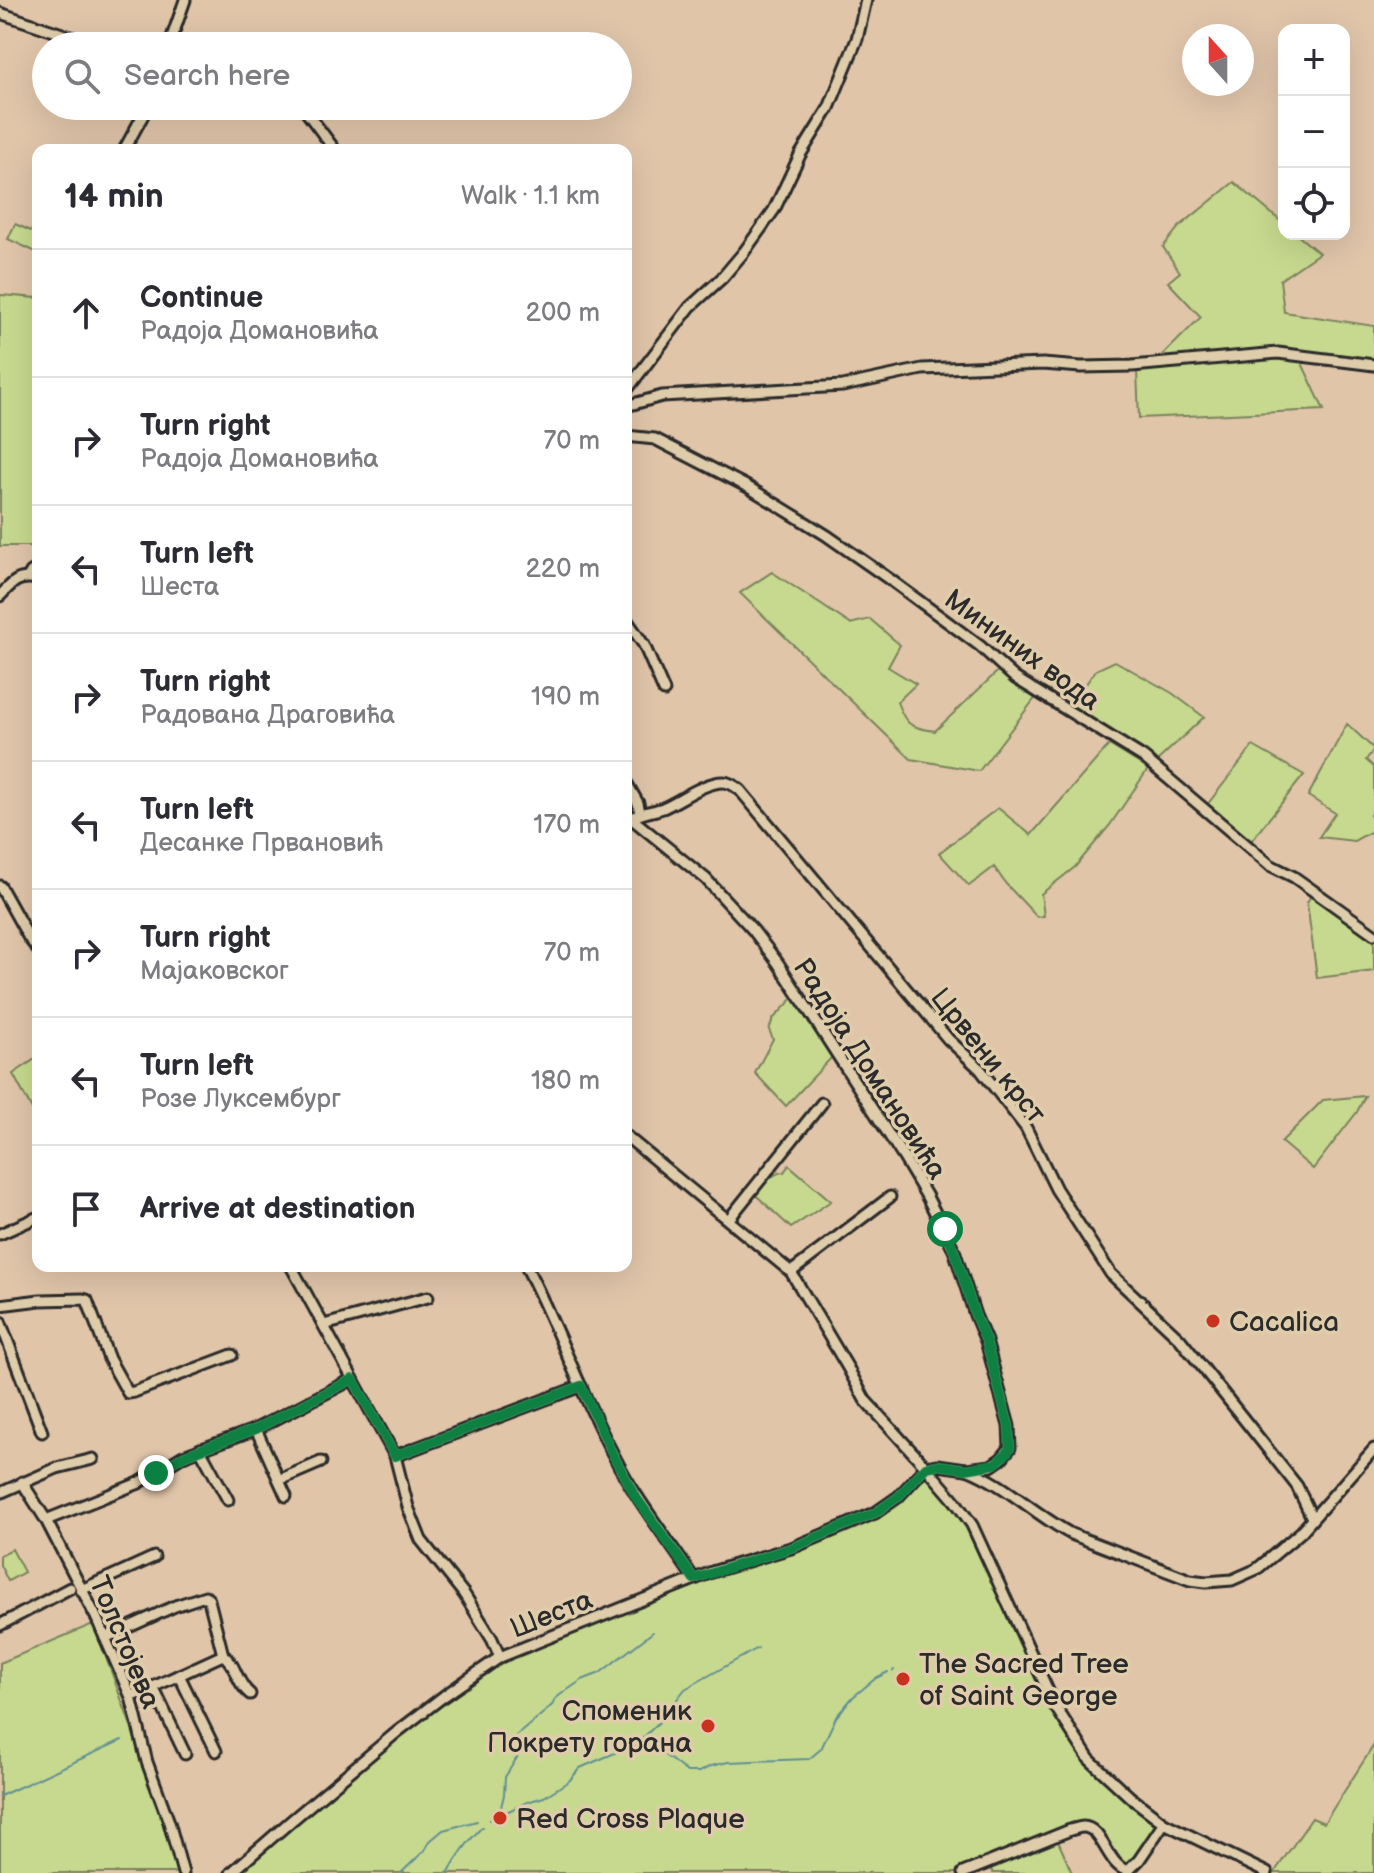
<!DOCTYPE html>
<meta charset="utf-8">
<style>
:root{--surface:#fff;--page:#f7f7f7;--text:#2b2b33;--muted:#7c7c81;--line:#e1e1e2}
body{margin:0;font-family:"Balsamiq Sans",sans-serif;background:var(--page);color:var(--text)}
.controls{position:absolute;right:24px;top:24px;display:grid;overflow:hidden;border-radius:16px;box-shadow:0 8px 32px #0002}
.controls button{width:72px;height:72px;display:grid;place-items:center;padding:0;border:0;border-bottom:2px solid var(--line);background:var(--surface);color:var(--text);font:40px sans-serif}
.compass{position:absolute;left:1182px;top:24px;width:72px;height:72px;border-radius:50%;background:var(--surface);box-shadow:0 8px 32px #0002;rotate:339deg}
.stop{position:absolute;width:24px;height:24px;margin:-18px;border:6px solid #0b8043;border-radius:50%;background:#fff}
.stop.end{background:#0b8043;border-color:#fff;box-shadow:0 2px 8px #0008}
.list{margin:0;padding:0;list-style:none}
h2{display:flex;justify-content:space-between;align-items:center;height:104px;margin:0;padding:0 32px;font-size:34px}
h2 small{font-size:26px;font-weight:400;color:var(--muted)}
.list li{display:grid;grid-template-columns:52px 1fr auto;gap:24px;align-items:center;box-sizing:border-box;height:128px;padding:0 32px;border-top:2px solid var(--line)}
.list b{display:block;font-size:30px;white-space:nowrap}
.list p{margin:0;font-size:26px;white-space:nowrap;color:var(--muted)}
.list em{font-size:26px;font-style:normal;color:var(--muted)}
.icon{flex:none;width:44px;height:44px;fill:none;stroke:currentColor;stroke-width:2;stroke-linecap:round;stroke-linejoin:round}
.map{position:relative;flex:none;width:1374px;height:1873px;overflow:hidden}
.search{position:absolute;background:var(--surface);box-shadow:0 8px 32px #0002;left:32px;top:32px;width:600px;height:88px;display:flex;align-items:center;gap:20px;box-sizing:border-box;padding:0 28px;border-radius:44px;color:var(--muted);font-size:30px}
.panel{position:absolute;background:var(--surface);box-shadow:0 8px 32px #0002;left:32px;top:144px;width:600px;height:1128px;border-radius:16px}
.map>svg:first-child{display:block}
.green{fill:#c7d98e;stroke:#79825c;stroke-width:2}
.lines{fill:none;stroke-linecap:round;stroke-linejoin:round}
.stream{stroke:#609094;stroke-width:2}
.minor-casing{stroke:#2b2b2b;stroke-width:15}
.minor{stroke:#dfccaa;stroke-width:9}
.route{stroke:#0b8043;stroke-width:10}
.poi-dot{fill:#c8321e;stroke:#dfccaa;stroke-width:3}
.labels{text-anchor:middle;stroke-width:7;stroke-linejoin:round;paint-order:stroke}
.street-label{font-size:28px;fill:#2b2b2b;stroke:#dfccaa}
.poi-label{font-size:28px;fill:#2b2b2b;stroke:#dfccaa;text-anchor:start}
</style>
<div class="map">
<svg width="1374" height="1873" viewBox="0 0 1374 1873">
<rect width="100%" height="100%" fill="#e0c5a9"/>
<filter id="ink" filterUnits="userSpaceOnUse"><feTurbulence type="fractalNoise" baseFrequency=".0125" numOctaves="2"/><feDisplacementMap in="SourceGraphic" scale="16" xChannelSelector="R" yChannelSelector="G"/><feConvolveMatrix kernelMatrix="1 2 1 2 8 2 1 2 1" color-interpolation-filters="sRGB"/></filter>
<g filter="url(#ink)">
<g class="green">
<polygon points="1234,182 1284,224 1284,234 1296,234 1319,253 1280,280 1284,312 1374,326 1374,364 1278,353 1154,364 1201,317 1168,282 1180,272 1163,247 1179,227"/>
<polygon points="15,224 38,234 38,253 8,239"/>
<polygon points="0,295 38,298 38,546 0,546"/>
<polygon points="1272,359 1301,361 1324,410 1139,418 1137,371"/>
<path d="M 772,572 L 850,624 L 870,619 L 900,645 L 888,667 L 916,684 L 897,702 C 906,726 910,727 935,731 L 998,671 L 1036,697 L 979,771 L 911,759 L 740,593 Z"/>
<polygon points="1115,661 1172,693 1204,717 1155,763 1070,706 1096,670"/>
<polygon points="1347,724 1374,749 1366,760 1374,767 1374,808 1370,815 1374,823 1374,830 1354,841 1319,837 1335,813 1308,796"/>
<polygon points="1109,745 1148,769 1110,825 1075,867 1041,894 1044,916 1037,917 1006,884 994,867 969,886 939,853 998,808 1031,835"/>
<polygon points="1253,746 1304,775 1251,841 1207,805"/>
<polygon points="1311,895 1374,938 1374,971 1317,978 1307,903"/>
<polygon points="795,996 833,1056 786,1106 755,1073 773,1039 769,1030 773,1019"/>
<polygon points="38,1057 38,1121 13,1074"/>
<polygon points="1365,1096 1357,1112 1313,1169 1281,1142 1323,1100"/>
<path d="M 789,1165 L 831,1201 L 791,1228 L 756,1195 C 764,1185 771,1173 784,1172 Z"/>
<polygon points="926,1467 955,1501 1055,1706 1084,1752 1164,1823 1128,1871 1084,1827 963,1873 231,1873 291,1821 500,1657 875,1513"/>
<polygon points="12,1549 24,1572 8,1581 0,1565 0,1555"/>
<path d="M 93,1624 C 125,1706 154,1789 177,1873 L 0,1873 L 0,1663 Z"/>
<polygon points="1374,1745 1374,1873 1274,1873 1312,1818 1324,1823"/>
<polygon points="1058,1841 1072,1873 993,1873 990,1868"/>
</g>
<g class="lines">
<g class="stream">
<polyline points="893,1671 894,1670"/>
<polyline points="632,1745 644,1737 659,1722 685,1689 758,1648"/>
<polyline points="508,1747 506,1747 510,1741 547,1710 553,1704 555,1699 560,1695 582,1680 600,1673 653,1632"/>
<polyline points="0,1796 122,1740"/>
<polyline points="504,1811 501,1807 504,1795 505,1777 518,1756 516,1752 511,1749"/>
<polyline points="490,1820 527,1802 544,1797 569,1781 580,1768 631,1746 643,1746 658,1750 687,1772 699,1772 711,1766 728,1762 809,1759 821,1749 836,1717 853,1697 876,1678 888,1672"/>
<polyline points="401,1873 425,1850 430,1841 443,1830 477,1821"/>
<path d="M 448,1873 C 458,1855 468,1841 482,1827"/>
</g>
<g class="minor-casing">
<g id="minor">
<polyline points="0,13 98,46"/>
<polyline points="169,46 185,0"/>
<polyline points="302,106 335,150"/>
<polyline points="124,150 148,106"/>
<polyline points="626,391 690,307 722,278 744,252 774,210 800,155 829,108 857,39 866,0"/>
<polyline points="626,406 662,396 843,386 922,369 1043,364 1081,367 1132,366 1278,353 1374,365"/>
<polyline points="626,436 655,439 748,487 826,535 892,581 980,646 1015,678 1143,757 1270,865 1294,877 1374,934"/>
<polyline points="28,577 31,572 38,568"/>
<path d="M 0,596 C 13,582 18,575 38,579"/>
<polyline points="626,619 644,645 664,691"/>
<polyline points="626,782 638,803 640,813"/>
<polyline points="626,814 706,879 753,930 778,963 904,1158 926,1195 954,1250 975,1315 986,1341 1009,1426 1010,1448 1001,1459 991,1466 966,1469 938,1465 926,1467"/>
<path d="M 632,818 C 642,812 652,812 663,808 C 680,801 704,782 723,782 C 729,782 735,786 740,790 L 948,1039 L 980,1069 L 1026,1128 L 1056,1189 L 1111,1274 L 1180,1339 L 1297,1486 L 1312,1518"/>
<polyline points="0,886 29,938 38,950"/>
<polyline points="626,1136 791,1272 848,1368 865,1400 926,1467 955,1501 972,1525 1055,1706 1089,1759 1130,1797 1164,1823 1267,1873"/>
<polyline points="729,1219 822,1103"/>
<polyline points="0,1234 38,1217"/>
<polyline points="291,1266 395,1456 408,1507 421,1540 464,1594 492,1639 500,1657"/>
<path d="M 526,1266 C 558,1328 581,1394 614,1456 C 636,1500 667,1538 694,1579"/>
<polyline points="791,1272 890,1197"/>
<polyline points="0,1305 40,1300 83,1299 87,1300 109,1359 128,1393 134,1392 232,1355"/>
<polyline points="0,1321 42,1432"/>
<polyline points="324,1325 428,1297"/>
<polyline points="256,1429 286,1496"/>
<polyline points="200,1449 228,1500"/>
<polyline points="395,1456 581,1386"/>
<path d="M 967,1469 C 1007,1485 1034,1514 1071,1534 L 1190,1580 L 1206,1582 L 1232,1580 L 1257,1569 L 1301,1532 L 1374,1449"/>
<polyline points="279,1480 321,1462"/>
<polyline points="22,1482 46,1520 96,1617 131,1697 147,1762 169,1822 183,1873"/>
<polyline points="0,1493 57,1468 93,1459"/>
<polyline points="46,1520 139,1483 183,1456 256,1429 353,1379"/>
<polyline points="81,1590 154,1557"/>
<polyline points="0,1625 70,1588"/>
<polyline points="105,1638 175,1606 205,1596 209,1600 223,1655"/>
<polyline points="179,1675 216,1751"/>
<polyline points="153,1687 185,1754"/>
<path d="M 131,1697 L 223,1655 C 236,1663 236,1683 250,1694"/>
<polyline points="231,1873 291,1821 397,1732 444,1696 500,1657 712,1572 794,1547 875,1513 898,1497 926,1467"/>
<path d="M 963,1873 L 1070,1830 C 1075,1829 1079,1827 1083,1827 C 1103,1827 1107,1866 1128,1871 L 1139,1860 L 1164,1823"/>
</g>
</g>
<use href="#minor" class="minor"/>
</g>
</g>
<g class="lines" filter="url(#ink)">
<polyline class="route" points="156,1473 183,1456 256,1429 353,1379 395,1456 581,1386 613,1455 637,1499 694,1579 794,1547 875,1513 898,1497 926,1467 938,1465 966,1469 995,1464 1007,1453 1010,1448 1009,1426 986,1341 975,1315 954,1250 945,1229"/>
</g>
<g class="poi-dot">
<circle cx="1213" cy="1321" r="8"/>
<circle cx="903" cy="1679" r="8"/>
<circle cx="708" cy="1726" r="8"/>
<circle cx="500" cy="1818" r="8"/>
</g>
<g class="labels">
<g class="street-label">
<text transform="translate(1023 649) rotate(36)" y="10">Мининих вода</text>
<text transform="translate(989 1055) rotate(51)" y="10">Црвени крст</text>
<text transform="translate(871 1068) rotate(57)" y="10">Радоја Домановића</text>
<text transform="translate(551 1613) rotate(-22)" y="10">Шеста</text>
<text transform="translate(126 1642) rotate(67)" y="10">Толстојева</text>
</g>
<g class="poi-label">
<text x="1229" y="1331">Cacalica</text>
<text x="919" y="1673">The Sacred Tree<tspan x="919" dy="32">of Saint George</tspan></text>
<text x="692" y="1720" text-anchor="end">Споменик<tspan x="692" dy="32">Покрету горана</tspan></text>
<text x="516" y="1828">Red Cross Plaque</text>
</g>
</g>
</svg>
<div class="controls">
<button>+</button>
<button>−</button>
<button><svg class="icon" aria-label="locate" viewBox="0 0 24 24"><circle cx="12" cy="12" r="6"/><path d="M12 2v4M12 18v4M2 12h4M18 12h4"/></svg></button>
</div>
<svg class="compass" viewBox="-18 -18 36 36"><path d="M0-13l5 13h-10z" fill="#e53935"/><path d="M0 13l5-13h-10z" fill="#7c7c81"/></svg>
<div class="stop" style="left:945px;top:1229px"></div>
<div class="stop end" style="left:156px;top:1473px"></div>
<div class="search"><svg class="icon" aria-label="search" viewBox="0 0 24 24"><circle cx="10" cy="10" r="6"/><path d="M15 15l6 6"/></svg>Search here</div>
<section class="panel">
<h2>14 min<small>Walk · 1.1 km</small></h2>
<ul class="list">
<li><svg class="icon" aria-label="ahead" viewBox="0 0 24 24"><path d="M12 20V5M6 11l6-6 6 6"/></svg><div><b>Continue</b><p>Радоја Домановића</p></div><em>200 m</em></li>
<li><svg class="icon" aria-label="right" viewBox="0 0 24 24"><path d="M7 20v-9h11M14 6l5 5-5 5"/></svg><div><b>Turn right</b><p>Радоја Домановића</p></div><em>70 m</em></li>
<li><svg class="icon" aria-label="left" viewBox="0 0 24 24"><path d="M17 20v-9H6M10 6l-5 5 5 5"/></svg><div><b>Turn left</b><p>Шеста</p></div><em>220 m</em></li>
<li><svg class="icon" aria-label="right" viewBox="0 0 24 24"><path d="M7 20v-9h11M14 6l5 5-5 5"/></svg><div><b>Turn right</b><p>Радована Драговића</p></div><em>190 m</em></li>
<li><svg class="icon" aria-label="left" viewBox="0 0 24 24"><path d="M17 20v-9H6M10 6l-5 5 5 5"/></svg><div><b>Turn left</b><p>Десанке Првановић</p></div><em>170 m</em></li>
<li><svg class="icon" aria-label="right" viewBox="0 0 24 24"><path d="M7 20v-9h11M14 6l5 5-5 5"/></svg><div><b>Turn right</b><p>Мајаковског</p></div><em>70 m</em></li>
<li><svg class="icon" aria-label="left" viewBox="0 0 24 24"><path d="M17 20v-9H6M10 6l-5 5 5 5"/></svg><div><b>Turn left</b><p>Розе Луксембург</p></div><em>180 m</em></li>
<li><svg class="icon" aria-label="arrive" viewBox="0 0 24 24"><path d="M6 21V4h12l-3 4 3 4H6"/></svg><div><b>Arrive at destination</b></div></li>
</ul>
</section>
</div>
